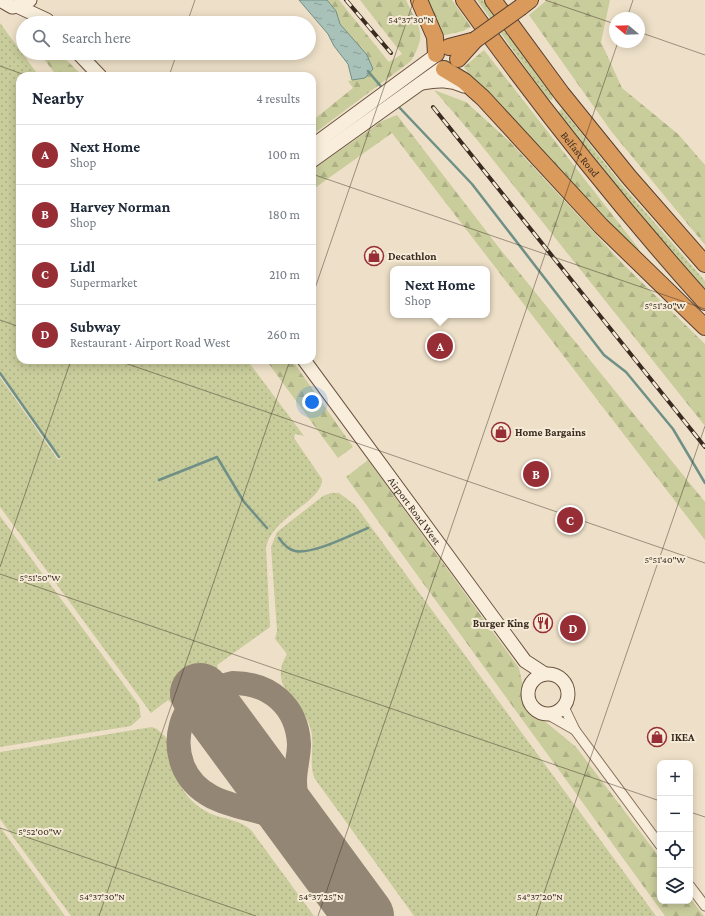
<!DOCTYPE html>
<meta charset="utf-8">
<style>
:root{--surface:#fff;--page:#f2f2f3;--text:#1f2937;--muted:#747a83;--line:#e0e1e3;--accent:#972e36}
body{margin:0;font-family:"Crimson Pro",serif;background:var(--page);color:var(--text)}
.controls{position:absolute;right:12px;bottom:12px;display:grid;overflow:hidden;border-radius:8px;box-shadow:0 2px 10px #0003}
.controls button{width:36px;height:36px;display:grid;place-items:center;padding:0;border:0;border-bottom:1px solid var(--line);background:var(--surface);color:var(--text);font:20px sans-serif}
.compass{position:absolute;left:609px;top:12px;width:36px;height:36px;border-radius:50%;background:var(--surface);box-shadow:0 2px 10px #0003;rotate:289deg}
.you{position:absolute;left:312px;top:402px;width:14px;height:14px;margin:-10px;border:3px solid #fff;border-radius:50%;background:#1a73e8;box-shadow:0 0 0 6px #1a73e833}
.badge{display:grid;place-items:center;width:26px;height:26px;border-radius:50%;background:var(--accent);color:#fff;font-size:13px;font-weight:700}
.pin{position:absolute;translate:-50% -50%;border:2px solid #fff;box-shadow:0 1px 4px #0006}
.popup{position:absolute;left:390px;top:266px;width:100px;height:52px;box-sizing:border-box;display:grid;place-content:center;border-radius:8px;background:var(--surface);filter:drop-shadow(0 1px 3px #0005);font-size:13px;white-space:nowrap;color:var(--muted)}
.popup b{font-size:15px;color:var(--text)}
.popup::after{content:'';position:absolute;left:50%;top:100%;margin-left:-8px;border:8px solid transparent;border-top-color:var(--surface)}
.list{margin:0;padding:0;list-style:none}
h2{display:flex;justify-content:space-between;align-items:center;height:52px;margin:0;padding:0 16px;font-size:17px}
h2 small{font-size:13px;font-weight:400;color:var(--muted)}
.list li{display:grid;grid-template-columns:26px 1fr auto;gap:12px;align-items:center;box-sizing:border-box;height:60px;padding:0 16px;border-top:1px solid var(--line)}
.list b{display:block;font-size:15px;white-space:nowrap}
.list p{margin:0;font-size:13px;white-space:nowrap;color:var(--muted)}
.list em{font-size:13px;font-style:normal;color:var(--muted)}
.icon{flex:none;width:22px;height:22px;fill:none;stroke:currentColor;stroke-width:2;stroke-linecap:round;stroke-linejoin:round}
.map{position:relative;flex:none;width:705px;height:916px;overflow:hidden}
.search{position:absolute;background:var(--surface);box-shadow:0 2px 10px #0003;left:16px;top:16px;width:300px;height:44px;display:flex;align-items:center;gap:10px;box-sizing:border-box;padding:0 14px;border-radius:22px;color:var(--muted);font-size:15px}
.panel{position:absolute;background:var(--surface);box-shadow:0 2px 10px #0003;left:16px;top:72px;width:300px;height:292px;border-radius:12px}
.map>svg:first-child{display:block}
.grass{fill:url(#grass-dots)}
.forest{fill:url(#forest-firs)}
.water{fill:url(#water-ripples);stroke:#6f9086}
.lines{fill:none;stroke-linecap:round;stroke-linejoin:round}
.stream{stroke:#6f9086;stroke-width:2.5}
.taxiway{stroke:#948674;stroke-width:24}
.runway{stroke:#948674;stroke-width:60}
.street-casing{stroke:#89725d;stroke-width:11}
.secondary-casing{stroke:#6b5340;stroke-width:15}
.highway-casing{stroke:#574031;stroke-width:18}
.street{stroke:#f8eedb;stroke-width:9}
.secondary{stroke:#f8eedb;stroke-width:13}
.highway{stroke:#da9a5b;stroke-width:16}
.rail-casing{stroke:#3a2b20;stroke-width:4}
.rail{stroke:#f5ebd7;stroke-width:2.5;stroke-dasharray:8;stroke-linecap:butt}
.highway-bridge-casing{stroke:#574031;stroke-width:18;stroke-linecap:butt}
.highway-bridge{stroke:#da9a5b;stroke-width:16}
.ticks{fill:none;stroke:#3a2b20;stroke-width:1;stroke-opacity:0.45}
.labels{text-anchor:middle;stroke-width:4;stroke-linejoin:round;paint-order:stroke}
.street-label{font-size:11px;fill:#3a2b20;stroke:#f5ebd7}
.poi-label{font-size:11px;font-weight:bold;fill:#3a2b20;stroke:#f5ebd7;text-anchor:start}
.ticks-label{font-size:10px;text-anchor:middle;fill:#3a2b20;stroke:#f5ebd7;stroke-width:4;stroke-linejoin:round;paint-order:stroke}
</style>
<div class="map">
<svg width="705" height="916" viewBox="0 0 705 916">
<defs>
<pattern id="grass-dots" width="8" height="8" patternUnits="userSpaceOnUse"><rect width="8" height="8" fill="#c9cc9b"/><path d="M2 2h.1M6 6h.1" fill="none" stroke="#adaf85" stroke-width="1.8" stroke-linecap="round"/></pattern>
<pattern id="forest-firs" width="22" height="20" patternUnits="userSpaceOnUse"><rect width="22" height="20" fill="#c9cc9b"/><path d="M5 1l3.5 6h-7zM16 11l3.5 6h-7z" fill="#adaf85"/></pattern>
<pattern id="water-ripples" width="26" height="14" patternUnits="userSpaceOnUse"><rect width="26" height="14" fill="#a9c2b9"/><path d="M2 4q2-2 4 0t4 0M15 11q2-2 4 0t4 0" fill="none" stroke="#8b9e96"/></pattern>
</defs>
<rect width="100%" height="100%" fill="#eee0c8"/>
<g class="grass">
<polygon points="477,0 483,0 553,96 552,100 548,99"/>
<path d="M 0,23 L 39,76 L 20,76 L 20,360 L 247,360 L 304,436 L 295,434 L 294,438 L 322,479 C 323,502 271,517 266,548 L 270,627 L 217,665 L 218,668 L 171,703 L 168,700 L 151,713 L 0,507 L 0,377 L 58,460 L 61,458 L 0,371 Z"/>
<polygon points="562,109 622,185 705,281 705,292 662,244 580,144 559,114 559,111"/>
<path d="M 331,493 L 339,493 L 355,505 L 656,916 L 414,916 L 315,779 C 308,764 315,746 311,730 C 304,699 266,690 287,654 L 275,639 L 277,631 L 271,547 L 277,532 L 323,496 Z"/>
<polygon points="0,516 139,705 141,717 131,726 0,747"/>
<path d="M 152,727 L 157,729 L 170,741 C 170,773 183,803 214,815 C 228,820 240,820 251,830 L 314,916 L 71,916 L 0,819 L 0,752 Z"/>
<polygon points="0,827 65,916 0,916"/>
</g>
<g class="forest">
<path d="M 327,0 L 339,0 L 389,62 L 402,54 L 360,0 L 406,0 C 419,28 428,33 411,61 L 312,135 L 312,121 L 353,88 L 348,81 L 365,78 L 367,55 L 340,24 L 336,11 Z"/>
<polygon points="424,0 452,0 471,27 463,31 441,36"/>
<polygon points="547,0 610,0 601,42 622,88 678,134 705,165 705,245 611,131 529,15"/>
<polygon points="484,50 639,249 637,255 468,73 464,67"/>
<polygon points="39,53 59,53 83,76 57,76"/>
<polygon points="434,90 466,102 509,141 624,265 705,344 705,426 478,141"/>
<polygon points="397,115 500,249 705,502 705,540 392,133 312,190 312,170 382,121"/>
<polygon points="266,360 292,360 353,447 338,458"/>
<polygon points="368,460 519,668 525,697 530,709 576,747 660,858 660,901 690,901 690,898 704,916 665,916 346,477"/>
</g>
<polygon class="water" points="299,0 327,0 336,11 340,24 367,55 373,69 365,78 352,80 348,64 334,46 328,34"/>
<g class="lines">
<g class="stream">
<polyline points="368,71 383,89"/>
<polyline points="397,105 472,184 604,355 626,372 673,429 705,483"/>
<polyline points="0,373 59,457"/>
<polyline points="159,480 217,457 244,502 267,528"/>
<path d="M 279,538 C 283,544 287,549 295,551 C 312,555 351,535 368,528"/>
</g>
<path class="taxiway" d="M 233,683 C 270,683 297,706 299,744 C 299,756 295,769 295,781 C 295,799 299,817 304,835 C 294,828 284,820 273,816 C 239,805 198,803 183,766 C 178,753 177,739 181,725 C 188,700 210,688 233,683 Z"/>
<polyline class="runway" points="200,693 364,916"/>
<g class="street-casing">
<g id="street">
<polyline points="564,707 575,730 660,845"/>
<polyline points="547,714 575,730"/>
<polyline points="690,886 705,906"/>
</g>
</g>
<g class="secondary-casing">
<g id="secondary">
<polyline points="0,0 12,7 24,5 30,0"/>
<polyline points="19,7 47,20"/>
<polyline points="78,53 100,76"/>
<path d="M 423,83 C 438,80 450,80 464,86"/>
<polyline points="312,146 436,55"/>
<polyline points="312,161 442,68"/>
<path id="s1" d="M 304,360 L 525,661 L 545,674"/>
<circle cx="548" cy="694" r="20"/>
</g>
</g>
<g class="highway-casing">
<g id="highway">
<polyline points="419,0 435,37 436,54"/>
<path id="s2" d="M 464,0 C 539,105 619,206 705,302"/>
<polyline points="493,0 562,94 629,177 705,264"/>
<polyline points="521,7 530,0"/>
<polyline points="449,47 472,41"/>
<polyline points="458,59 475,40"/>
<polyline points="444,69 464,81 483,98 601,226 705,327"/>
</g>
</g>
<use href="#street" class="street"/>
<use href="#secondary" class="secondary"/>
<use href="#highway" class="highway"/>
<g class="rail-casing">
<g id="rail">
<polyline points="346,0 391,53"/>
<polyline points="433,107 705,447"/>
</g>
</g>
<use href="#rail" class="rail"/>
<g class="highway-bridge-casing">
<polyline id="highway-bridge" points="475,40 521,7"/>
</g>
<use href="#highway-bridge" class="highway-bridge"/>
</g>
<path class="ticks" d="M 545,0 L 615,24M 627,18 L 633,0M 187,23 L 195,0M 639,32 L 705,55M 0,66 L 28,76M 169,76 L 177,53M 312,174 L 705,309M 312,297 L 414,0M 0,320 L 20,327M 116,360 L 705,563M 0,567 L 71,360M 0,574 L 660,801M 690,812 L 705,817M 0,828 L 256,916M 99,916 L 290,360M 318,916 L 618,42M 536,916 L 705,426"/>
<defs>
<g id="shop-ring" transform="scale(1)"><circle r="9.5" fill="#f5ebd7" stroke="#972e36" stroke-width="1.5"/><path d="M-5-2.5h2.3a2.7 3.5 0 0 1 5.4 0H5L5.5 6h-11ZM-1.5-2.5h3a1.5 2.3 0 0 0-3 0Z" fill="#972e36"/></g>
<g id="restaurant-ring" transform="scale(1)"><circle r="9.5" fill="#f5ebd7" stroke="#972e36" stroke-width="1.5"/><path d="M-5-6h1v4h1v-4h1v4h1v-4h1v5L-1.5 .5V6h-2V.5L-5-1ZM5-6V6H3V1.5H1.5Q1.5-4 5-6Z" fill="#972e36"/></g>
</defs>
<g fill-rule="evenodd">
<use href="#shop-ring" x="374" y="256"/>
<use href="#shop-ring" x="501" y="432"/>
<use href="#restaurant-ring" x="543" y="623"/>
<use href="#shop-ring" x="657" y="737"/>
</g>
<g class="labels">
<g class="street-label">
<text dy="4" stroke="none"><textPath href="#s2" startOffset="193">Belfast Road</textPath></text>
<text dy="4" stroke="none"><textPath href="#s1" startOffset="187">Airport Road West</textPath></text>
</g>
<g class="poi-label">
<text x="388" y="260">Decathlon</text>
<text x="515" y="436">Home Bargains</text>
<text x="529" y="627" text-anchor="end">Burger King</text>
<text x="671" y="741">IKEA</text>
</g>
</g>
<g class="ticks-label">
<text x="411" y="23">54°37'30"N</text>
<text x="665" y="309">5°51'30"W</text>
<text x="665" y="563">5°51'40"W</text>
<text x="40" y="581">5°51'50"W</text>
<text x="40" y="835">5°52'00"W</text>
<text x="102" y="900">54°37'30"N</text>
<text x="321" y="900">54°37'25"N</text>
<text x="540" y="900">54°37'20"N</text>
</g>
</svg>
<div class="controls">
<button>+</button>
<button>−</button>
<button><svg class="icon" aria-label="locate" viewBox="0 0 24 24"><circle cx="12" cy="12" r="6"/><path d="M12 2v4M12 18v4M2 12h4M18 12h4"/></svg></button>
<button><svg class="icon" aria-label="layers" viewBox="0 0 24 24"><path d="M12 4l9 5-9 5-9-5zM3 14l9 5 9-5"/></svg></button>
</div>
<svg class="compass" viewBox="-18 -18 36 36"><path d="M0-13l5 13h-10z" fill="#e53935"/><path d="M0 13l5-13h-10z" fill="#747a83"/></svg>
<div class="you"></div>
<div class="pin badge" style="left:440px;top:346px">A</div>
<div class="popup"><b>Next Home</b>Shop</div>
<div class="pin badge" style="left:536px;top:474px">B</div>
<div class="pin badge" style="left:570px;top:520px">C</div>
<div class="pin badge" style="left:573px;top:628px">D</div>
<div class="search"><svg class="icon" aria-label="search" viewBox="0 0 24 24"><circle cx="10" cy="10" r="6"/><path d="M15 15l6 6"/></svg>Search here</div>
<section class="panel">
<h2>Nearby<small>4 results</small></h2>
<ul class="list">
<li><span class="badge">A</span><div><b>Next Home</b><p>Shop</p></div><em>100 m</em></li>
<li><span class="badge">B</span><div><b>Harvey Norman</b><p>Shop</p></div><em>180 m</em></li>
<li><span class="badge">C</span><div><b>Lidl</b><p>Supermarket</p></div><em>210 m</em></li>
<li><span class="badge">D</span><div><b>Subway</b><p>Restaurant · Airport Road West</p></div><em>260 m</em></li>
</ul>
</section>
</div>
